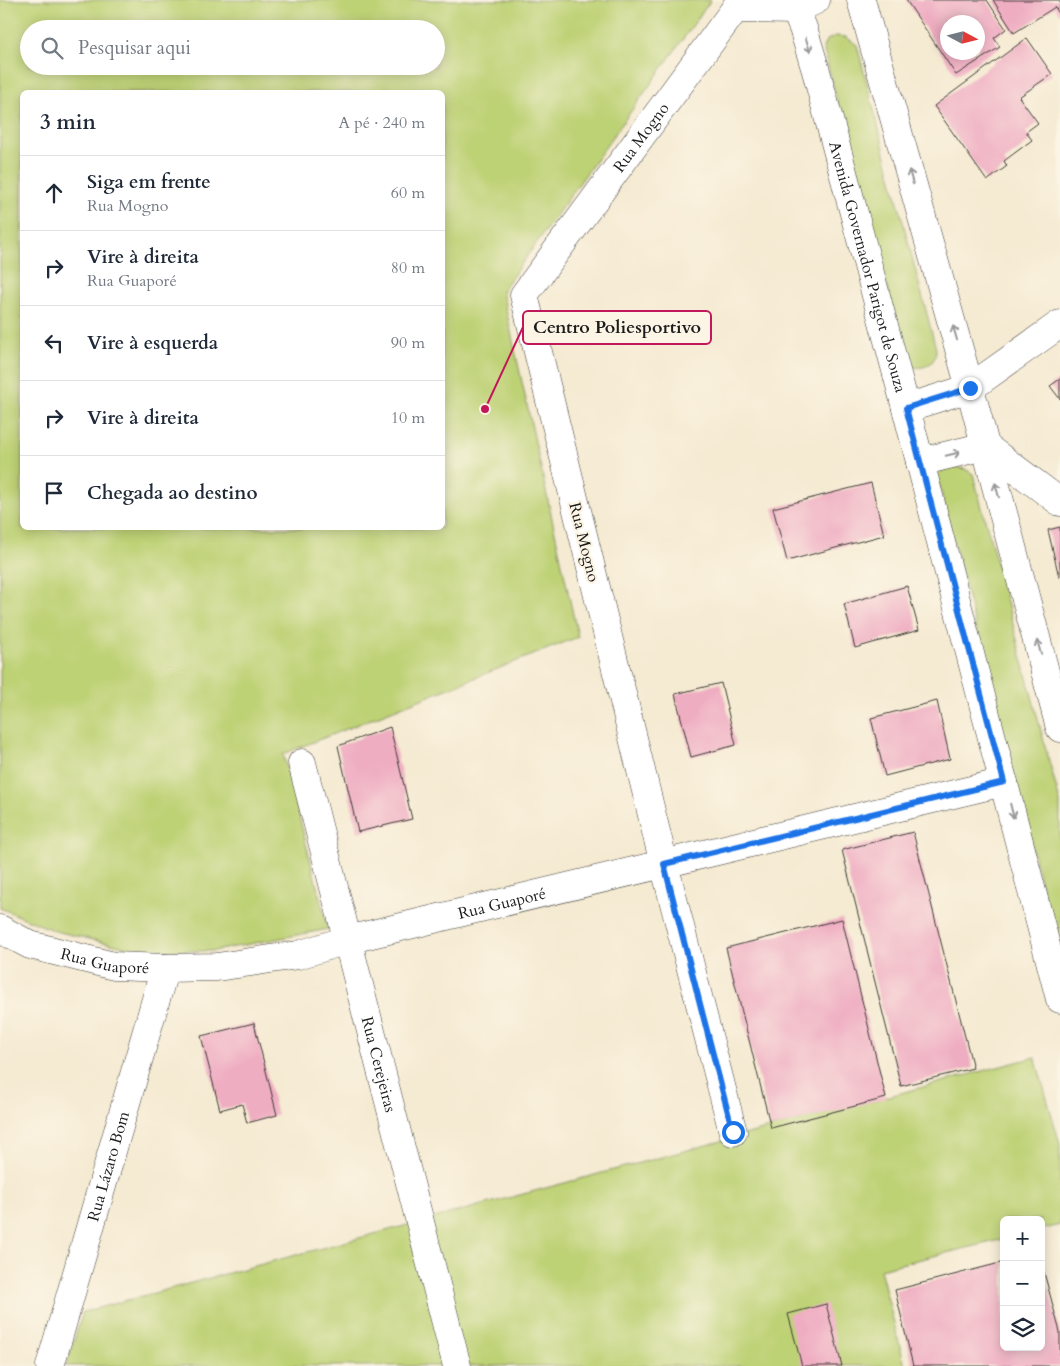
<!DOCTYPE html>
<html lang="pt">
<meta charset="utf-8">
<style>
:root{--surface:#fff;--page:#f2f2f3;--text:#1f2937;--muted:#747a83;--line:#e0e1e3}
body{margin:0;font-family:Cardo,serif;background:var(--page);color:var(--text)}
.controls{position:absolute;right:15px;bottom:15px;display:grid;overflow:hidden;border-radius:8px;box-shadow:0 2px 12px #0003}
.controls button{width:45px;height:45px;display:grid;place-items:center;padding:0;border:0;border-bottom:1px solid var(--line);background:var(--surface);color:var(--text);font:25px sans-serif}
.compass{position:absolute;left:940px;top:15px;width:45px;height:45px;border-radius:50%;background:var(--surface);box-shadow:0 2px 12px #0003;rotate:97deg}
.stop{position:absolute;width:15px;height:15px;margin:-11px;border:4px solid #1a73e8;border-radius:50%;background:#fff}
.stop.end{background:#1a73e8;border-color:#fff;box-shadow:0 1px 5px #0008}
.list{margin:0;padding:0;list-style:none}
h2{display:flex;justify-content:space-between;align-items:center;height:65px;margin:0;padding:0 20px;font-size:21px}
h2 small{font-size:16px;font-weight:400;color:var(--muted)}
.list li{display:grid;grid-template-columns:32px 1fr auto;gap:15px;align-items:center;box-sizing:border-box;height:75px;padding:0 20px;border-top:1px solid var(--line)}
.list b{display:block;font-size:19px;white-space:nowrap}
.list p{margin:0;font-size:16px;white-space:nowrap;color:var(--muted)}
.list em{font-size:16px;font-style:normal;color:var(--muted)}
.icon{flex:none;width:28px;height:28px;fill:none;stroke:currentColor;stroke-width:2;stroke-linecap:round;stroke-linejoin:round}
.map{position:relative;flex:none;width:1060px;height:1366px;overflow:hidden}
.search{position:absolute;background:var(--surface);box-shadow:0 2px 12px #0003;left:20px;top:20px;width:425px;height:55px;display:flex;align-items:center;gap:12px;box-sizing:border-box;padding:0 18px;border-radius:28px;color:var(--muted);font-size:19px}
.panel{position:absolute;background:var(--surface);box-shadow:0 2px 12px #0003;left:20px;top:90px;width:425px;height:440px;border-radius:8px}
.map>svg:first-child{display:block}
.green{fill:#bdd175;stroke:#6c7648;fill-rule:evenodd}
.building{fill:#efadc2;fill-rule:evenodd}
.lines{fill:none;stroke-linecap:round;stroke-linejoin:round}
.minor-casing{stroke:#3d3b37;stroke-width:29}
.minor{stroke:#fff;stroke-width:28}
.oneway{stroke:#999}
.route{stroke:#1a73e8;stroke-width:6}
.labels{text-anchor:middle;stroke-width:4.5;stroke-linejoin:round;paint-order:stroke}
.street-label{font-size:16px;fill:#1c1c1c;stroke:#fcf5e5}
.leader{fill:none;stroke:#c2185b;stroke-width:2}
.callout-dot{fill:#c2185b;stroke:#fcf5e5;stroke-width:2}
.callout{fill:#fcf5e5;stroke:#c2185b;stroke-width:2}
.callout-label{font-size:18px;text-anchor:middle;font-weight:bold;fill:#1c1c1c}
</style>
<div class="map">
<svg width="1060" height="1366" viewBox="0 0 1060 1366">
<rect width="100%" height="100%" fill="#fcf5e5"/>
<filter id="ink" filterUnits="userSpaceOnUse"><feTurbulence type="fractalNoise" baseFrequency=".02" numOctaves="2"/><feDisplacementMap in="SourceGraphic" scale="10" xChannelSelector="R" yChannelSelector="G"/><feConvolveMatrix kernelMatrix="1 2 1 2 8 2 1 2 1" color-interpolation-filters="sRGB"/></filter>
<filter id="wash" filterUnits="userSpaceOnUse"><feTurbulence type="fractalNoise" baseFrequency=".0096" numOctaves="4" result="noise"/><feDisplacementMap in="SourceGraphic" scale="20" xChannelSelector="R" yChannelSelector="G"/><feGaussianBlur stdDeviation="1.12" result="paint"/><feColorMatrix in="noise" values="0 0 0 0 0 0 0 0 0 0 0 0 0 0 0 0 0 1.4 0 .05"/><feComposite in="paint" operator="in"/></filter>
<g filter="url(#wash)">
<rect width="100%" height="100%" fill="#f5ead2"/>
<g class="green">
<path d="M 0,0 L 711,0 L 502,291 L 578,637 L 283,754 L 328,929 L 214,951 L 137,950 L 55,931 L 0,908 ZM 29,29 L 436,29 L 436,66 L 29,66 ZM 442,92 L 442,528 L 22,528 L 22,92 Z"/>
<path d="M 836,36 L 846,37 L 857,45 L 936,349 C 936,366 923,370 908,366 L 823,47 L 827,40 Z"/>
<polygon points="956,467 965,469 973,474 1060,802 1060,958 937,476 944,469"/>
<polygon points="1035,1057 1060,1144 1060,1225 1041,1230 1041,1220 1004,1220 1004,1239 880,1269 905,1366 66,1366 83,1312"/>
</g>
<g id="blocks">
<g class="building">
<path d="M 906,0 L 987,0 L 1006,29 L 994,38 L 1000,47 L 956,75 ZM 948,22 L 978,22 L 978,52 L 948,52 Z"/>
<polygon points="993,0 1060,0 1060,15 1055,7 1014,33"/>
<polygon points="1027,38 1052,74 1019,97 1038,123 1026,132 1032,140 1004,161 1007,166 987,181 934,106"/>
<polygon points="1060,379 1060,399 1050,386"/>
<polygon points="871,483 884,535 787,561 773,508"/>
<polygon points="1060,527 1060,577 1059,577 1048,530"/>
<polygon points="907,586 919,630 855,648 844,604"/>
<polygon points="721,683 736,745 691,757 675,694"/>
<polygon points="937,701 950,759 885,776 871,718"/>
<polygon points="390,727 412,819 358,832 338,746"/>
<polygon points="913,832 973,1068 901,1086 842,850"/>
<polygon points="842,919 886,1098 771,1128 726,948"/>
<polygon points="254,1023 277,1115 247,1123 242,1104 220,1110 201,1036"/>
<polygon points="1004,1262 1004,1347 1041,1347 1042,1265 1060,1332 1060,1366 913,1366 895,1290"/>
<polygon points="826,1304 842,1366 802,1366 788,1314"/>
</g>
</g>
</g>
<g filter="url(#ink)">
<use href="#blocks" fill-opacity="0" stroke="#3d3b37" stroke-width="1"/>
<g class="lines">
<g class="minor-casing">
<g id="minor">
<path id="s1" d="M 791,0 L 803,28 L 816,71 L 906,408 L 1060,999"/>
<polyline points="861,0 970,388 1060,728"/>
<polyline points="735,9 795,10 816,0"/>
<polyline points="906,408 970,388 1060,324"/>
<polyline points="920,462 985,446 1060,502"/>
<path id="s2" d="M 302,763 L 457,1366"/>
<path id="s3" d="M 0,929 L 30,945 L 114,966 L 165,968 L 217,967 L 298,955 L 347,940 L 1004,782"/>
<path id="s4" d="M 733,1132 L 664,864 L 524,295 L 735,9 L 740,0"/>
<path id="s5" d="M 50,1366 L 165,968"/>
</g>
</g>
<use href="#minor" class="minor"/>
</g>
<defs><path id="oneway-shaft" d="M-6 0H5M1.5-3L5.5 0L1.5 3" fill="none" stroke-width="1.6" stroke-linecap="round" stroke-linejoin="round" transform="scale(1.25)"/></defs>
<g class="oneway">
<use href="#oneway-shaft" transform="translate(808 45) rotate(72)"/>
<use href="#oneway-shaft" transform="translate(911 177) rotate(-106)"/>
<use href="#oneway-shaft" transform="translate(955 333) rotate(-106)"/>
<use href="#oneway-shaft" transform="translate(953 454) rotate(-13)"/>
<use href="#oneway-shaft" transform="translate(997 490) rotate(-105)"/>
<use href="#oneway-shaft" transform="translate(1039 647) rotate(-105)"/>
<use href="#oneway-shaft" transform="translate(1012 811) rotate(76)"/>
</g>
</g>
<g class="lines" filter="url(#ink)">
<polyline class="route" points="733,1132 664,864 1004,782 906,408 970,388"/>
</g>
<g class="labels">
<g class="street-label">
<text dy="6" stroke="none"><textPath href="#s4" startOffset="1059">Rua Mogno</textPath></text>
<text dy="6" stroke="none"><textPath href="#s1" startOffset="278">Avenida Governador Parigot de Souza</textPath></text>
<text transform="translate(585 542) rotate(76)" y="6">Rua Mogno</text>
<text dy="6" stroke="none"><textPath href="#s3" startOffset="516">Rua Guaporé</textPath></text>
<text dy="6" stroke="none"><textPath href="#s3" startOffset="111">Rua Guaporé</textPath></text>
<text dy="6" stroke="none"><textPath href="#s2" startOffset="311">Rua Cerejeiras</textPath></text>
<text dy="6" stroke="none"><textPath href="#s5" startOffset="208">Rua Lázaro Bom</textPath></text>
</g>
</g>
<path class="leader" d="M485 409L523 327"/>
<circle class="callout-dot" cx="485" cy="409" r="5"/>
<rect class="callout" x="523" y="311" width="188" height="33" rx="5"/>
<g class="callout-label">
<text x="617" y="333">Centro Poliesportivo</text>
</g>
</svg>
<div class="controls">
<button>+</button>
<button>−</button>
<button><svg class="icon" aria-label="layers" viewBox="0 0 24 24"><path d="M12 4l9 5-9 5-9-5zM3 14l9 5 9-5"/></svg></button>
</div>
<svg class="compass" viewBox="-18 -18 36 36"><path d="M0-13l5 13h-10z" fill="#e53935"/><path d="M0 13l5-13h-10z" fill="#747a83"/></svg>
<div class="stop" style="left:733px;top:1132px"></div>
<div class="stop end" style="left:970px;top:388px"></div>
<div class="search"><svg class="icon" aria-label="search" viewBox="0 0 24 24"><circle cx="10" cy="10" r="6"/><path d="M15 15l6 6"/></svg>Pesquisar aqui</div>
<section class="panel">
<h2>3 min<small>A pé · 240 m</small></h2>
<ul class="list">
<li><svg class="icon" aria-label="ahead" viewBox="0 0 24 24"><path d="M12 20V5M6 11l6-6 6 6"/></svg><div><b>Siga em frente</b><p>Rua Mogno</p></div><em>60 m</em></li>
<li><svg class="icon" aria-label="right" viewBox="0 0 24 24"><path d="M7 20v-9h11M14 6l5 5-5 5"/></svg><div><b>Vire à direita</b><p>Rua Guaporé</p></div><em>80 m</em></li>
<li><svg class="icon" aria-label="left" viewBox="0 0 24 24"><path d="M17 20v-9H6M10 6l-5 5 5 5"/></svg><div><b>Vire à esquerda</b></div><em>90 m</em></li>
<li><svg class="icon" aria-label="right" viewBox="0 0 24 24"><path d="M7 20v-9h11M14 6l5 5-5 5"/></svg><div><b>Vire à direita</b></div><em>10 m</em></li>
<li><svg class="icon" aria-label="arrive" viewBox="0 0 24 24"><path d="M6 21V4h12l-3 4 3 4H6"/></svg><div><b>Chegada ao destino</b></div></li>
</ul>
</section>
</div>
